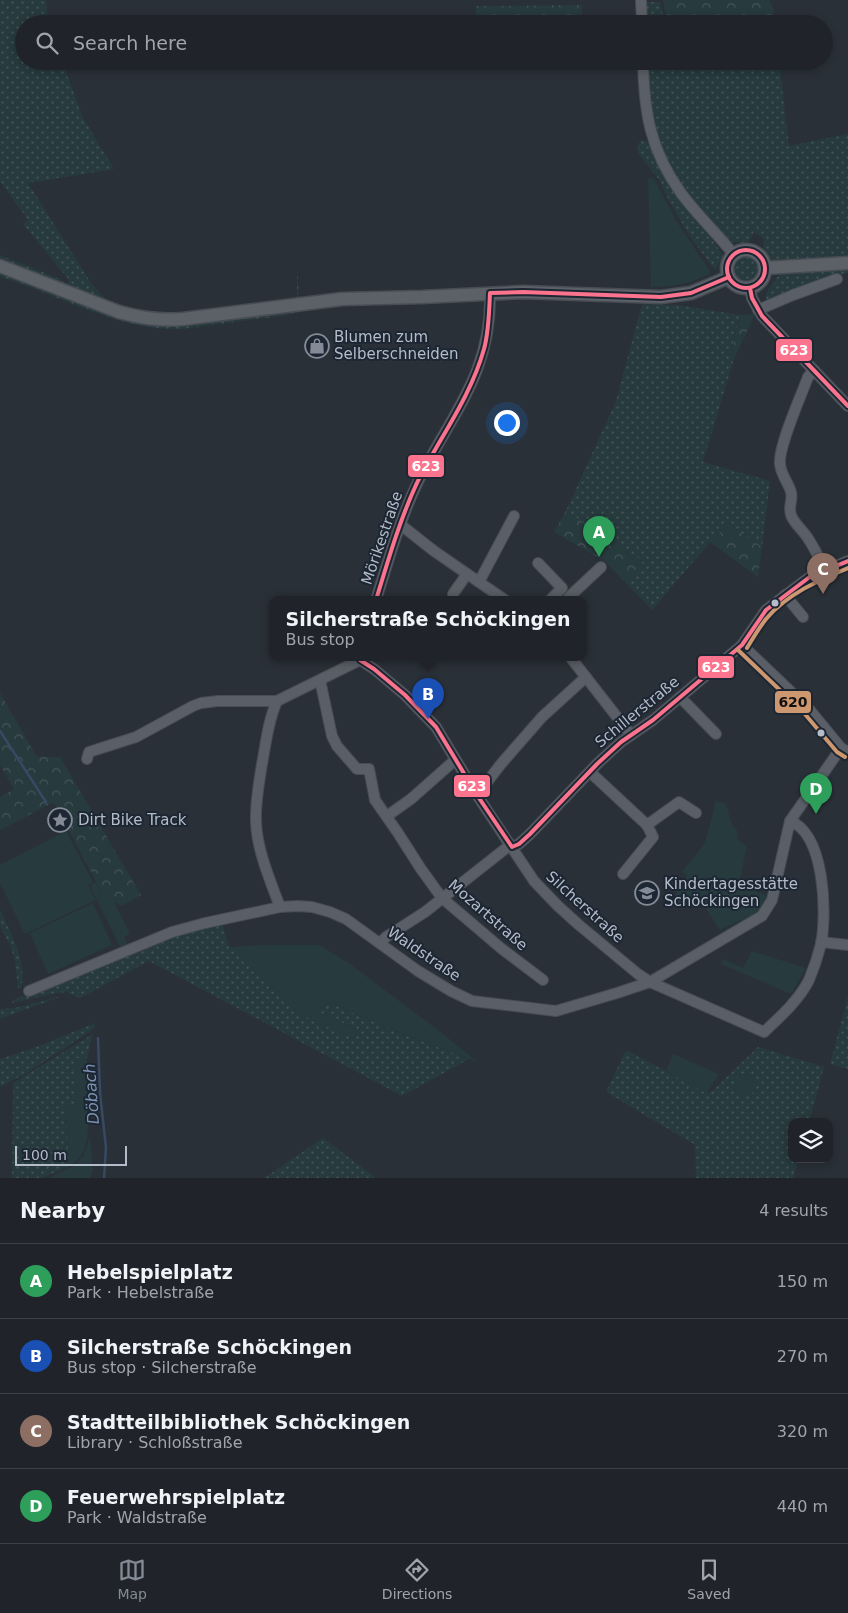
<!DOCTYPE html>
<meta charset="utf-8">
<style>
:root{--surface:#20242a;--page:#282c32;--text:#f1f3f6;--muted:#a2a4a8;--line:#3d4147;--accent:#848b96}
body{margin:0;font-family:"DejaVu Sans",sans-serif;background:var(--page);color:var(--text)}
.controls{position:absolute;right:15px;bottom:15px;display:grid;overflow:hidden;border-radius:10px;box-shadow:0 2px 8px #0003}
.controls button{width:45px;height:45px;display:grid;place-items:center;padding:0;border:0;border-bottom:1px solid var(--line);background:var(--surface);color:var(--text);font:25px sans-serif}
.scale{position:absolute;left:15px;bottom:12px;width:112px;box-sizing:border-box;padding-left:5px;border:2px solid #b4bcc9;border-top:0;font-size:14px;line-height:18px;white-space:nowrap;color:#b4bcc9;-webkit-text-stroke:4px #1d2633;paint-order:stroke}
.you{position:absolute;left:506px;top:422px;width:18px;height:18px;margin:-12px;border:4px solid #fff;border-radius:50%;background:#1a73e8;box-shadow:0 0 0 8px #1a73e833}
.badge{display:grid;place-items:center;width:32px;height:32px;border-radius:50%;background:var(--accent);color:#fff;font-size:16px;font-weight:700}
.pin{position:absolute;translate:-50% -41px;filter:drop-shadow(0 1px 2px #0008)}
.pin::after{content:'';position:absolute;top:26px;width:18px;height:15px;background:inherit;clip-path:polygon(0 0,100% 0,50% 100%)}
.popup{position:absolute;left:269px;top:596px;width:318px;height:65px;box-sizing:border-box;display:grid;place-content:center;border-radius:10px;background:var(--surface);filter:drop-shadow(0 1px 4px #0005);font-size:16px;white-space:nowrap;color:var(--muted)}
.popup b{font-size:19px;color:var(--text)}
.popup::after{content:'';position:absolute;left:50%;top:100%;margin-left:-10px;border:10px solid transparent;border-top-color:var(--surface)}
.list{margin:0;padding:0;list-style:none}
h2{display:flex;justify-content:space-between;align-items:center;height:65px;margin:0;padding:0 20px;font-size:21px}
h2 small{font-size:16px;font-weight:400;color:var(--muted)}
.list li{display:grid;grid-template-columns:32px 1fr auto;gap:15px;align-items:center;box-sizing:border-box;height:75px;padding:0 20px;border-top:1px solid var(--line)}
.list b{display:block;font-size:19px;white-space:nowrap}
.list p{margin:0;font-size:16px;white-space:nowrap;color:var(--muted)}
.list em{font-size:16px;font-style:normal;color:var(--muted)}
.icon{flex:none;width:28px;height:28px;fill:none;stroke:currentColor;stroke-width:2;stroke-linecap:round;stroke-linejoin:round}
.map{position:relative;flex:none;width:848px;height:1178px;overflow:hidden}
.search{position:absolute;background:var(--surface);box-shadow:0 2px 8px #0003;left:15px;right:15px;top:15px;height:55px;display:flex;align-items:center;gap:12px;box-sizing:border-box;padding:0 18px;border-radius:28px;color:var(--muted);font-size:19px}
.sheet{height:365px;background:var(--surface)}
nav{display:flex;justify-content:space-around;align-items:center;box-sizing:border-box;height:70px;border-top:1px solid var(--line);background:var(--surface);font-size:14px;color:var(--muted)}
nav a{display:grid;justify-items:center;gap:2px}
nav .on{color:var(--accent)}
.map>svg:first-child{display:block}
.grass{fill:url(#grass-dots)}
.forest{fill:url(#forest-crowns)}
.garden{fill:#273a3e}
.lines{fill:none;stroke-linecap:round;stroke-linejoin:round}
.stream{stroke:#384963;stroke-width:2.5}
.minor-casing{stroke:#484c53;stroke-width:12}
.major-casing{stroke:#484c55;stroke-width:15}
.minor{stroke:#5a5e66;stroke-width:10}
.major{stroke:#5c6168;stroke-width:12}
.bus-1-casing{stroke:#1d2633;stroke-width:8}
.bus-2-casing{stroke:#1d2633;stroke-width:8}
.bus-1{stroke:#fc738d;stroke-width:4}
.bus-2{stroke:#cd976f;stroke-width:4}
.bus-dot{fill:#b4bcc9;stroke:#1d2633;stroke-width:2}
.labels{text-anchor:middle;stroke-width:4;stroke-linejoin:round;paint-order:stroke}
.poi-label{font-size:15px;fill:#b4bcc9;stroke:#1d2633;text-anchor:start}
.street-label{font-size:15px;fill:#b4bcc9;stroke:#1d2633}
.water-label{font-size:16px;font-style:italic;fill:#7c92b1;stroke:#1d2633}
.line-badge{stroke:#1d2633;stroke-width:2}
.badge-label{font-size:14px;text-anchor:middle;font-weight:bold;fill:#fff}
.pale-badge-label{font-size:14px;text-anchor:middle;font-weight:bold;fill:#111}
</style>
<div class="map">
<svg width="848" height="1178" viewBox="0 0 848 1178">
<defs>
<pattern id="grass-dots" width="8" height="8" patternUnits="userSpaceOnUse" patternTransform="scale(1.25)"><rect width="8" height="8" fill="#273a3e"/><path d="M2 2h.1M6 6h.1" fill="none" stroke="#445559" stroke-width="1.8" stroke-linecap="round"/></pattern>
<pattern id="forest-crowns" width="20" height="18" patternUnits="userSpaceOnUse" patternTransform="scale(1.25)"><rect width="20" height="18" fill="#273a3e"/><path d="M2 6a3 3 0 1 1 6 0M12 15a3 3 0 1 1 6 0" fill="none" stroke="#445559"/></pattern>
</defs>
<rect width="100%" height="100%" fill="#2a3038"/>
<g class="grass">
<polygon points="0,0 46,0 48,24 24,24 24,61 62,61 83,118 114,169 28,183 91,283 107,301 139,310 155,312 177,313 297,297 297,271 299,294 297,299 182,316 139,313 0,262 0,255 60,279 66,284 69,280 23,224 28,220 0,181"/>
<polygon points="645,2 660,2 665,24 646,24"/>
<polygon points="647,61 682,61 687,69 708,64 709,61 779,61 789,146 848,134 848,256 772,260 763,251 764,239 754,232 748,243 731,242 685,190 674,174 664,154 651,119"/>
<polygon points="642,140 646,141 652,148 678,195 711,237 723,256 715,270 690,237 668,199 660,181 638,153 638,144"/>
<circle cx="746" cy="269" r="15"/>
<path d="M 0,266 L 133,316 L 301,306 L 301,311 L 288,315 L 183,329 C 118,332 61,295 0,277 Z"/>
<path d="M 848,267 L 848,273 L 836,276 L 766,302 C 765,286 775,285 779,273 Z"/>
<polygon points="642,304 677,305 740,315 730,357 734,359 703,462 770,481 762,547 729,524 710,542 652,610 627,584 643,561 566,511 616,401"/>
<path d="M 0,910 C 9,928 29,968 21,988 L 18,988 L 15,961 L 10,945 L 0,926 Z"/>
<polygon points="221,919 229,947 354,1039 357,1030 317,1011 329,1002 385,1027 469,1059 402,1096 149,961 80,998 66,992 52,994 12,1003 13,1000 113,962 172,932"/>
<polygon points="62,996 0,1019 0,1009 15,1008"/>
<polygon points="848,997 848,1069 830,1064"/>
<polygon points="95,1023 95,1027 92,1030 25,1074 0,1087 0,1059 39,1046"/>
<polygon points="93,1034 87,1058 75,1059 75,1107 66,1107 69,1166 42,1178 12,1178 13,1083"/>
<polygon points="758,1047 824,1067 809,1122 792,1122 792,1159 799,1159 793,1178 696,1178 695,1145 606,1092 626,1050 707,1093 711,1092"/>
<polygon points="323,1138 376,1178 264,1178"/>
</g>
<g class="forest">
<polygon points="663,0 769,0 774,9 773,24 668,24"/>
<polygon points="582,5 582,16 476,17 476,6"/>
<polygon points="755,314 734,359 730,358 740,315"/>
<polygon points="566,511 643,561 627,584 606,562 554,532"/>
<polygon points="729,524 762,547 758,577 710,542"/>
<polygon points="0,693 37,757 60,757 141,895 122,906 103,895 54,802 0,830 0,797 14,789 0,765"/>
</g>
<g class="garden">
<path d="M 648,178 L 654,179 L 677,222 L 711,273 C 692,283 673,287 651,287 Z"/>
<polygon points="716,801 726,804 732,825 737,830 738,840 747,846 739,884 767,896 758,912 720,930 697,895 679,908 671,902 687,876 682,872 705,843"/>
<polygon points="66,831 93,882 88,885 96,900 25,934 0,883 0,865"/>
<polygon points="95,882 103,895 113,900 130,934 124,937 127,944 120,947 90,886"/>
<polygon points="93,903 112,945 48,974 30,933"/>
<polygon points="263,945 319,945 350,964 438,1030 478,1062 385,1027 329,1002 317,1011 357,1030 354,1039 311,1020 285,1002 229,947"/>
<polygon points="752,951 806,968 791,994 721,964 723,959 743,968"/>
<polygon points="673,1054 719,1074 707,1093 666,1071"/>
<path d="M 75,1058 L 87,1058 C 87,1072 87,1087 87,1102 C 88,1122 93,1155 69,1166 L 66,1107 L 75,1106 Z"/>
<circle cx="745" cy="1085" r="11"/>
<polygon points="90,1137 93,1170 90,1178 48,1178 75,1165 84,1155"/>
</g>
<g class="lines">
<g class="stream">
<polyline points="0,731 46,802"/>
<polyline points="98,1038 100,1093 106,1148 104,1178"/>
</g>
<g class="minor-casing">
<g id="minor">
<polyline points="641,0 642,24"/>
<path d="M 643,61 C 644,112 650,150 681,193 C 697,215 717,233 734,255"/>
<polyline points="750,288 752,298 762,316 848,406"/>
<polyline points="758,310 793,295 837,279"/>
<path d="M 814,370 L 808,377 C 801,396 778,447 780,464 C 781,475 788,482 791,492 C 793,500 788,507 791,515 C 794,524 804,531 809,540 C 815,549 820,560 825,570"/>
<polyline points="401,525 434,551 505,600"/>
<polyline points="538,563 562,588 550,600"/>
<polyline points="479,582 514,516"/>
<polyline points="785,595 803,617"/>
<polyline points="569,597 601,567"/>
<path d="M 376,600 C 388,562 399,522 416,486 C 449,416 492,376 490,293"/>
<polyline points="453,600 453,594 467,574"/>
<polyline points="742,645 809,709 841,748 848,752"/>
<polyline points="571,658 631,735"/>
<path d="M 360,660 L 374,669 L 405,695 L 436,727 L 477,795 L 534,881 L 558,906 L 579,925 L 638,974 L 650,982 L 764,1032 C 780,1017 799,1000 809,980 C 814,968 818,956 821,944 C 827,913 825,834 790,821"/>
<polyline points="320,680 332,736 337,746 357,769 369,769 375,800 398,833 421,869 442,898 502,949 543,980"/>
<polyline points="680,697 716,734"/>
<path d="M 277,701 C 268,721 266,743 262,764 C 259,783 255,803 256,822 C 257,850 270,880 280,907"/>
<polyline points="87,759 89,752 136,737 193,706 201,703 218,701 277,701 360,660"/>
<polyline points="590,772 647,825 679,802 696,813"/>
<polyline points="477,795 501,764 542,717 586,677"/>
<polyline points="387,816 411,799 455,760"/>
<polyline points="512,847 519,844 530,834 597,764 621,742 653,720 742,645 766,610 811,576 848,561"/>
<polyline points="623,874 653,837 647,825"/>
<polyline points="821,942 848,945"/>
<polyline points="380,943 386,937 425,912 505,849"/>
<polyline points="29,991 172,932 205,923 280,907 298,906 312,907 330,912 346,919 418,971 451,991 472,1001 556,1011 617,993 650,982 762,916 772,900 790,821 841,748"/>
</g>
</g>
<g class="major-casing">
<g id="major">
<circle cx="746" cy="269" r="19"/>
<path d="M 0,266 L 119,312 C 140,318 161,321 183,319 L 342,299 L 422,297 L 523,292 L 661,297 L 691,293 L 729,277"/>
<polyline points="765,268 848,263"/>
</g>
</g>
<use href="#minor" class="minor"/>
<use href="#major" class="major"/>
<g class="bus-1-casing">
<g id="bus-1">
<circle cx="746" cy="269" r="19"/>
<polyline points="750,288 752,298 762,316 848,406"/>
<path d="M 376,600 C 388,561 399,522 416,485 C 438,440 470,399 484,349 C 489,331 489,312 490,293 L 523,292 L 661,297 L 691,293 L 729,277"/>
<polyline points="360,658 360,660 374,669 405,695 436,727 477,795 512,847 519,844 530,834 597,764 621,742 653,720 742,645 766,610 811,576 848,561"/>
</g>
</g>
<g class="bus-2-casing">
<g id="bus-2">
<path d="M 747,648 C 753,638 759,628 766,619 C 787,594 819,580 848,568"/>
<polyline points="738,650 804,713 837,752 845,757"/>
</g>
</g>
<use href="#bus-1" class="bus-1"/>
<use href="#bus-2" class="bus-2"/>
</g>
<defs>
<g id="shop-ring" transform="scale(1.25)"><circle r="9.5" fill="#1d2633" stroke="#848b96" stroke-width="1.5"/><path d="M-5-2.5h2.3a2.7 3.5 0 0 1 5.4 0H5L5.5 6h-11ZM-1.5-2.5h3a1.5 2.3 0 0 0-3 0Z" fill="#848b96"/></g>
<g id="sight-ring" transform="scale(1.25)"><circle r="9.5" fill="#1d2633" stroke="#848b96" stroke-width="1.5"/><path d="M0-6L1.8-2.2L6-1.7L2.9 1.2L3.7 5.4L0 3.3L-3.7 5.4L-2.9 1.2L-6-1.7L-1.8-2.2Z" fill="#848b96"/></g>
<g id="school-ring" transform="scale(1.25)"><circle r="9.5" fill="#1d2633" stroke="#848b96" stroke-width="1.5"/><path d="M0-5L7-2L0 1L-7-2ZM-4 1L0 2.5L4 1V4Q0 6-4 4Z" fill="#848b96"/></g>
</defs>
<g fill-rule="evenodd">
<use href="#shop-ring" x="317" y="346"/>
<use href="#sight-ring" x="60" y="820"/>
<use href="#school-ring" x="647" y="893"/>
</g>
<g class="bus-dot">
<circle cx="775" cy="603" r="4.5"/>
<circle cx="821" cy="733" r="4.5"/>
</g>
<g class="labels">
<g class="poi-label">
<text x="334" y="342">Blumen zum<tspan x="334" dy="17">Selberschneiden</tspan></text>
<text x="78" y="825">Dirt Bike Track</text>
<text x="664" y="889">Kindertagesstätte<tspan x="664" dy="17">Schöckingen</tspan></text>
</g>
<g class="street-label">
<text transform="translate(382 538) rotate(-71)" y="5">Mörikestraße</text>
<text transform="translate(637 712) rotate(-39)" y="5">Schillerstraße</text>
<text transform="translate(585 907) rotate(42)" y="5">Silcherstraße</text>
<text transform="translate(488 915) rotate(41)" y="5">Mozartstraße</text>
<text transform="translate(424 954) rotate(34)" y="5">Waldstraße</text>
</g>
<g class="water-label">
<text transform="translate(91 1094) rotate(-94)" y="6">Döbach</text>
</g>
</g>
<g class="line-badge">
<rect x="775" y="338" width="38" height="24" rx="5" fill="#fc738d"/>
<rect x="407" y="454" width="38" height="24" rx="5" fill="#fc738d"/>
<rect x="697" y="655" width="38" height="24" rx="5" fill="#fc738d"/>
<rect x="774" y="690" width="38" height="24" rx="5" fill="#cd976f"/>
<rect x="453" y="774" width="38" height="24" rx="5" fill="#fc738d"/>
</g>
<g class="badge-label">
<text x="794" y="355">623</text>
<text x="426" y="471">623</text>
<text x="716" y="672">623</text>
<text x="472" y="791">623</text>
</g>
<g class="pale-badge-label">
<text x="793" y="707">620</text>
</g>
</svg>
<div class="controls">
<button><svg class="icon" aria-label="layers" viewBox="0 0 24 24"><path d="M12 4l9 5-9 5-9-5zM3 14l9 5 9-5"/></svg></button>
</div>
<div class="scale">100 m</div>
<div class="you"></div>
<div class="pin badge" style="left:599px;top:557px;background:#2e9e5b">A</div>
<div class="pin badge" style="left:428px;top:719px;background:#1a4fb4">B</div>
<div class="popup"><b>Silcherstraße Schöckingen</b>Bus stop</div>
<div class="pin badge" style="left:823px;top:594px;background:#8d6e63">C</div>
<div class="pin badge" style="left:816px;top:814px;background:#2e9e5b">D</div>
<div class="search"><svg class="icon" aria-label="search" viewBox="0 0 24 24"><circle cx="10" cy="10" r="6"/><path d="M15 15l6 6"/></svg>Search here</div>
</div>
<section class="sheet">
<h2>Nearby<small>4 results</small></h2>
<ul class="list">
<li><span class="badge" style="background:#2e9e5b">A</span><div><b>Hebelspielplatz</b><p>Park · Hebelstraße</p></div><em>150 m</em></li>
<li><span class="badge" style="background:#1a4fb4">B</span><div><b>Silcherstraße Schöckingen</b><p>Bus stop · Silcherstraße</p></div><em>270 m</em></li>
<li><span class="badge" style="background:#8d6e63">C</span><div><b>Stadtteilbibliothek Schöckingen</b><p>Library · Schloßstraße</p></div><em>320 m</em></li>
<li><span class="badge" style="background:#2e9e5b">D</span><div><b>Feuerwehrspielplatz</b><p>Park · Waldstraße</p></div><em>440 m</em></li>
</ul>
</section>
<nav>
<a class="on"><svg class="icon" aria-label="map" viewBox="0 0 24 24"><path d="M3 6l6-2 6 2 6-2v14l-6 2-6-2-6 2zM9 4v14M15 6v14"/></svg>Map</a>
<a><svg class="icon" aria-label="directions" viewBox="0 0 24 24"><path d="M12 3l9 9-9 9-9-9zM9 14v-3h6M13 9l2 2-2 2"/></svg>Directions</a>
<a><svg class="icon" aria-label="saved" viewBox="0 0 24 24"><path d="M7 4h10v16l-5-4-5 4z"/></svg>Saved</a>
</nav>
